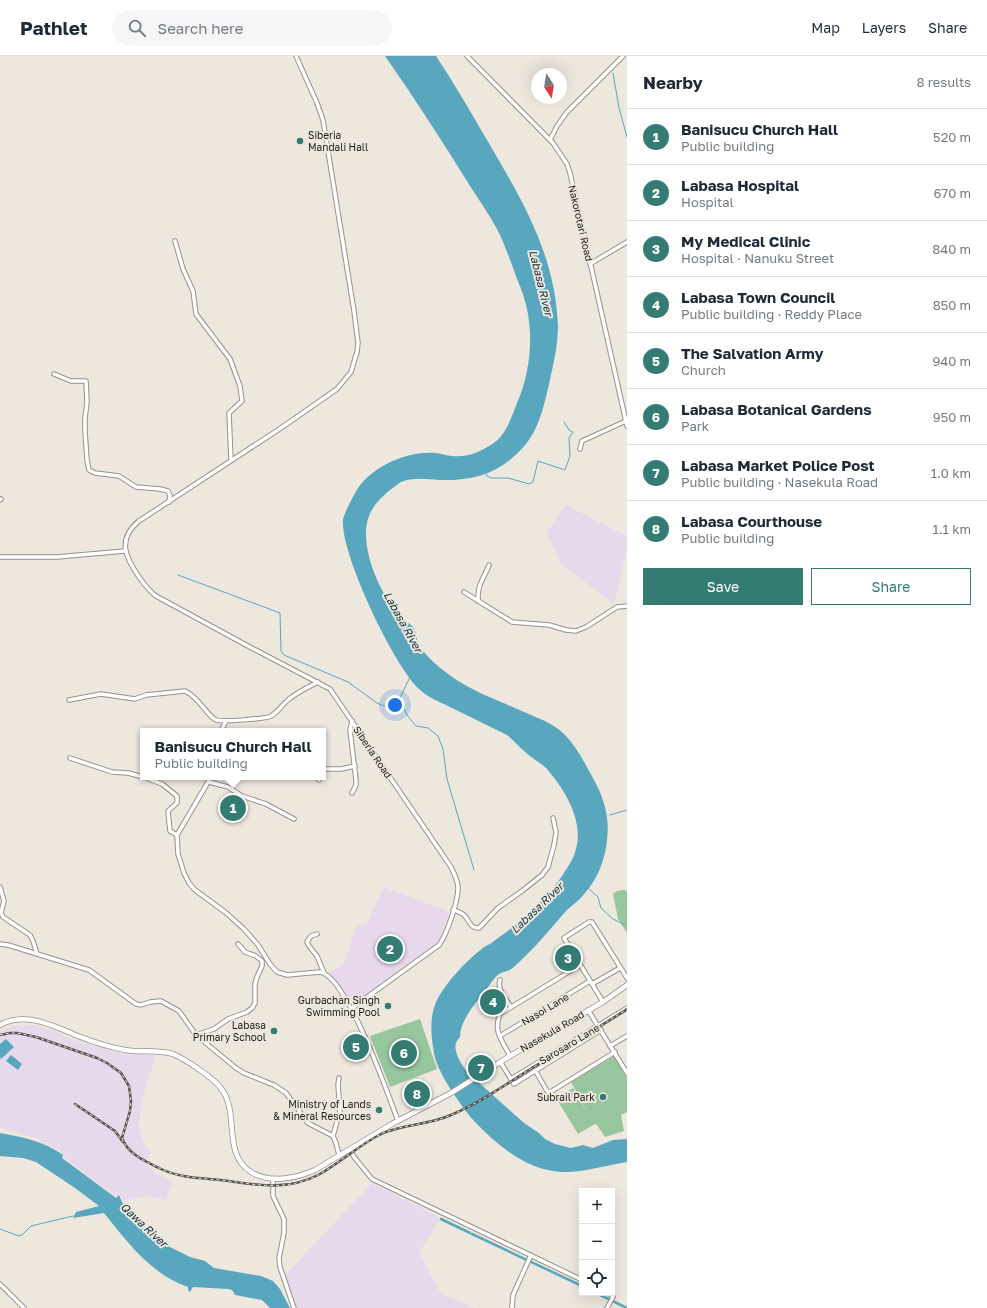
<!DOCTYPE html>
<meta charset="utf-8">
<style>
:root{--surface:#fff;--page:#f6f6f7;--text:#1f2937;--muted:#747a83;--line:#e0e1e3;--accent:#347b74}
body{margin:0;font-family:"Golos Text",sans-serif;background:var(--page);color:var(--text)}
.controls{position:absolute;right:12px;bottom:12px;display:grid;overflow:hidden;border-radius:0px;box-shadow:0 4px 16px #0002}
.controls button{width:36px;height:36px;display:grid;place-items:center;padding:0;border:0;border-bottom:1px solid var(--line);background:var(--surface);color:var(--text);font:20px sans-serif}
.compass{position:absolute;left:531px;top:12px;width:36px;height:36px;border-radius:50%;background:var(--surface);box-shadow:0 4px 16px #0002;rotate:168deg}
.you{position:absolute;left:395px;top:649px;width:14px;height:14px;margin:-10px;border:3px solid #fff;border-radius:50%;background:#1a73e8;box-shadow:0 0 0 6px #1a73e833}
.badge{display:grid;place-items:center;width:26px;height:26px;border-radius:50%;background:var(--accent);color:#fff;font-size:13px;font-weight:700}
.pin{position:absolute;translate:-50% -50%;border:2px solid #fff;box-shadow:0 1px 4px #0006}
.popup{position:absolute;left:140px;top:672px;width:186px;height:52px;box-sizing:border-box;display:grid;place-content:center;border-radius:0px;background:var(--surface);filter:drop-shadow(0 1px 3px #0005);font-size:13px;white-space:nowrap;color:var(--muted)}
.popup b{font-size:15px;color:var(--text)}
.popup::after{content:'';position:absolute;left:50%;top:100%;margin-left:-8px;border:8px solid transparent;border-top-color:var(--surface)}
.list{margin:0;padding:0;list-style:none}
h2{display:flex;justify-content:space-between;align-items:center;height:52px;margin:0;padding:0 16px;font-size:17px}
h2 small{font-size:13px;font-weight:400;color:var(--muted)}
.list li{display:grid;grid-template-columns:26px 1fr auto;gap:12px;align-items:center;box-sizing:border-box;height:56px;padding:0 16px;border-top:1px solid var(--line)}
.list b{display:block;font-size:15px;white-space:nowrap}
.list p{margin:0;font-size:13px;white-space:nowrap;color:var(--muted)}
.list em{font-size:13px;font-style:normal;color:var(--muted)}
.actions{display:flex;gap:8px;padding:12px 16px}
.actions a{flex:1;padding:9px 0;border:1px solid var(--accent);border-radius:0px;text-align:center;font-size:14px;color:var(--accent)}
.actions .main{background:var(--accent);color:#fff}
.icon{flex:none;width:22px;height:22px;fill:none;stroke:currentColor;stroke-width:2;stroke-linecap:round;stroke-linejoin:round}
.map{position:relative;flex:none;width:627px;height:1252px;overflow:hidden}
header{display:flex;align-items:center;gap:24px;box-sizing:border-box;height:56px;padding:0 20px;background:var(--surface);border-bottom:1px solid var(--line)}
header strong{font-size:19px}
nav{display:flex;gap:22px;margin-inline-start:auto;font-size:14px}
.search{width:280px;height:36px;background:var(--page);display:flex;align-items:center;gap:10px;box-sizing:border-box;padding:0 14px;border-radius:22px;color:var(--muted);font-size:15px}
main{display:flex}
aside{flex:1;background:var(--surface)}
.map>svg:first-child{display:block}
.industrial{fill:#e7d9ec}
.medical{fill:#e8d8eb}
.green{fill:#97c69e}
.water{fill:#58a7bf}
.lines{fill:none;stroke-linecap:round;stroke-linejoin:round}
.stream{stroke:#58a7bf;stroke-width:1}
.canal{stroke:#58a7bf;stroke-width:2.5}
.minor-casing{stroke:#979189;stroke-width:5.5}
.major-casing{stroke:#979189;stroke-width:6}
.minor{stroke:#fff;stroke-width:3.5}
.major{stroke:#fff;stroke-width:4.5}
.rail-casing{stroke:#55524d;stroke-width:2.5}
.rail{stroke:#ede7de;stroke-width:1;stroke-dasharray:3;stroke-linecap:butt}
.poi-dot{fill:#347b74;stroke:#ede7de;stroke-width:1.5}
.labels{text-anchor:middle;stroke-width:4;stroke-linejoin:round;paint-order:stroke}
.poi-label{font-size:10px;fill:#1f1d1a;stroke:#ede7de;text-anchor:end}
.street-label{font-size:10px;fill:#1f1d1a;stroke:#ede7de}
.water-label{font-size:11px;font-style:italic;fill:#0a313b;stroke:#ede7de}
</style>
<header>
<strong>Pathlet</strong>
<div class="search"><svg class="icon" aria-label="search" viewBox="0 0 24 24"><circle cx="10" cy="10" r="6"/><path d="M15 15l6 6"/></svg>Search here</div>
<nav><a>Map</a><a>Layers</a><a>Share</a></nav>
</header>
<main>
<div class="map">
<svg width="627" height="1252" viewBox="0 0 627 1252">
<rect width="100%" height="100%" fill="#ede7de"/>
<g class="industrial">
<polygon points="566,449 627,480 627,493 614,548 560,507 547,476"/>
<polygon points="33,969 56,975 70,983 123,998 156,999 142,1044 139,1071 144,1088 150,1096 146,1107 154,1116 173,1127 166,1144 145,1140 123,1145 119,1137 116,1140 104,1132 64,1101 64,1099 55,1092 35,1082 0,1072 0,976 12,970"/>
<polygon points="372,1127 440,1162 433,1175 419,1196 441,1238 474,1251 474,1252 295,1252 286,1220 287,1217"/>
</g>
<polygon class="medical" points="384,831 449,856 443,879 438,888 356,947 351,948 328,916 343,910 356,871 367,868"/>
<g class="green">
<polygon points="624,834 627,835 627,877 618,863 613,838 617,835"/>
<polygon points="420,963 437,1013 390,1031 370,980"/>
<polygon points="614,1000 627,1021 627,1056 621,1059 624,1075 605,1081 597,1069 595,1068 578,1078 556,1042 573,1032 588,1057 571,1026"/>
</g>
<g class="water">
<path d="M 385,0 L 436,0 C 454,27 470,55 487,84 C 522,144 555,197 558,270 C 558,289 553,310 549,328 C 542,358 537,382 512,402 C 492,420 466,425 439,424 C 427,423 412,421 401,426 C 399,427 392,433 390,434 C 370,450 363,465 367,491 C 371,516 384,541 400,561 C 406,568 411,566 414,573 C 416,577 416,582 418,586 C 423,600 447,618 460,626 C 481,639 507,648 531,659 C 543,664 555,669 564,678 C 577,691 584,706 593,722 C 604,742 610,761 607,784 C 605,804 598,822 585,837 C 580,844 572,849 566,855 C 550,873 535,892 517,908 C 514,911 511,914 507,915 C 505,916 502,916 501,917 C 496,919 491,927 488,931 C 477,946 460,963 460,981 C 458,983 457,985 456,987 C 453,996 462,1009 467,1016 L 524,1067 L 539,1077 L 545,1083 L 555,1088 L 571,1092 L 583,1089 L 593,1092 L 613,1084 L 627,1083 L 627,1106 C 608,1109 580,1117 562,1116 C 528,1115 498,1090 476,1067 C 465,1056 444,1025 438,1010 C 435,1004 434,997 433,991 C 431,978 430,962 435,949 C 442,930 467,904 483,892 C 487,889 491,888 494,885 C 519,868 548,842 564,817 C 569,809 574,802 576,793 C 584,765 565,734 547,713 C 540,706 531,702 524,695 C 518,690 513,684 507,679 C 488,670 469,660 450,651 C 440,646 427,641 419,633 C 394,610 340,497 343,464 C 343,459 357,432 361,428 C 378,408 409,395 435,397 C 441,397 446,400 452,400 C 467,402 483,395 495,386 C 506,378 512,360 517,347 C 529,320 533,288 528,258 C 526,246 522,234 517,223 C 511,206 505,189 497,173 C 489,158 479,144 470,130 C 443,86 415,43 385,0 Z"/>
<polygon points="6,983 14,991 1,1003 0,1001 0,988"/>
<polygon points="11,999 22,1008 18,1014 6,1005"/>
<path d="M 0,1077 C 22,1081 44,1085 63,1099 L 62,1102 L 116,1142 L 119,1139 L 122,1146 L 150,1179 L 164,1188 L 190,1201 L 205,1205 L 214,1212 L 261,1220 L 273,1225 L 280,1233 L 290,1252 L 270,1252 L 262,1244 L 235,1239 L 232,1234 L 228,1233 L 193,1231 L 190,1236 L 188,1234 L 188,1231 C 152,1219 127,1186 104,1157 L 73,1162 L 76,1156 L 99,1150 L 75,1132 L 36,1106 L 23,1102 L 0,1100 Z"/>
</g>
<g class="lines">
<g class="stream">
<polyline points="613,17 619,52 627,81"/>
<polyline points="486,418 487,420 491,422 508,422 529,428 533,426 538,405 565,414 570,400 569,382 573,376 569,374 564,366"/>
<polyline points="178,519 280,557 281,595 284,599 348,626 377,647 384,650 391,649 398,646 410,621"/>
<polyline points="399,643 407,659 416,670 428,672 438,680 443,693 447,723 474,814"/>
<polyline points="610,759 627,754"/>
<polyline points="589,833 598,841 601,852 613,863 625,869"/>
<polyline points="0,1173 19,1180 22,1179 31,1170 73,1160"/>
</g>
<g class="canal">
<polyline points="441,1163 470,1177"/>
<polyline points="472,1178 582,1230"/>
<polyline points="596,1237 627,1252"/>
</g>
<g class="minor-casing">
<g id="minor">
<path d="M 296,0 L 317,47 L 323,64 L 354,255 L 358,287 L 357,296 L 351,316 L 337,333 L 281,372 L 139,465 C 117,483 125,501 139,521 C 144,528 149,535 156,540 L 248,590 L 330,633 L 451,811 C 454,817 458,825 458,832 C 458,846 447,878 439,889 L 352,952"/>
<polyline points="467,0 553,87 567,108 570,117 627,370"/>
<polyline points="550,84 557,70 567,56 623,0"/>
<polyline points="175,185 183,213 193,235 196,258 230,303 240,330 242,345 229,357 231,404"/>
<polyline points="590,208 627,186"/>
<polyline points="54,318 71,325 86,325 87,346 85,362 85,375 87,404 89,414 95,417 119,420 136,431 160,433 168,435 170,440 169,446"/>
<polyline points="580,393 582,385 626,365"/>
<polyline points="0,444 1,443"/>
<polyline points="0,501 57,501 125,495"/>
<polyline points="464,536 512,566 549,569 566,574 576,575 586,571 617,551 627,550"/>
<path d="M 478,545 C 477,528 484,523 489,509"/>
<path d="M 69,644 L 101,638 L 135,643 L 146,639 L 185,635 C 199,641 207,660 216,664 C 222,666 266,663 271,660 C 278,656 283,648 289,643 C 298,636 308,631 318,626"/>
<polyline points="221,675 226,665"/>
<polyline points="70,702 112,716 128,717 143,721"/>
<polyline points="323,716 325,713 341,713 355,710"/>
<polyline points="144,721 162,728 177,740 177,747 168,755 170,775 177,779"/>
<path d="M 211,721 L 177,779 L 178,798 L 184,817 L 189,827 L 195,834 L 225,856 L 244,873 L 258,889 L 270,908 L 277,916 L 287,919 L 320,916 C 347,920 388,1038 398,1065"/>
<polyline points="319,724 320,721"/>
<polyline points="209,726 228,731 242,740 266,748 294,763"/>
<polyline points="352,737 356,729 356,724 350,674 352,665"/>
<polyline points="0,831 4,845 1,857 3,861 30,879 33,885 37,898"/>
<path d="M 453,854 C 457,855 462,857 465,860 C 469,865 471,873 479,872 L 498,852 L 522,835 L 542,819 L 548,811 L 554,789 L 556,776 L 553,762"/>
<polyline points="317,878 311,880 307,886 309,890 317,900 324,917"/>
<polyline points="0,888 8,889 89,914 136,948 141,949 150,946 161,945 179,955 196,979 236,1012 244,1017 274,1029 286,1037 308,1067 333,1080 336,1087 339,1099"/>
<path d="M 500,924 C 497,934 506,943 511,951"/>
<polyline points="592,928 620,912"/>
<polyline points="603,946 564,882 589,866 592,866 627,922"/>
<polyline points="588,954 627,1017"/>
<polyline points="196,979 214,973 228,963 247,956 252,952 255,947 255,928 257,921 262,910 262,905 256,900 245,896 238,888"/>
<polyline points="500,980 590,925"/>
<polyline points="610,990 627,980"/>
<path d="M 510,1000 C 502,984 493,976 500,958 L 580,909"/>
<polyline points="501,1007 514,1028 601,974"/>
<polyline points="535,1014 547,1035 549,1036 552,1035 615,996"/>
<polyline points="511,1023 627,952"/>
<polyline points="333,1080 340,1055 338,1029 339,1022"/>
<polyline points="350,1093 354,1101 372,1123 582,1224"/>
<polyline points="273,1123 273,1140 284,1163 284,1177 279,1202 280,1211 294,1252"/>
<polyline points="0,1228 24,1252"/>
<polyline points="512,1252 513,1239 531,1199"/>
<polyline points="607,1252 613,1241 609,1237"/>
</g>
</g>
<g class="major-casing">
<path id="major" d="M 0,969 C 26,955 54,970 78,980 C 93,986 109,991 125,994 C 141,997 157,993 173,998 C 185,1003 212,1021 220,1031 C 241,1056 221,1097 251,1116 C 270,1128 297,1122 315,1114 L 392,1068 L 451,1037 L 510,1000 L 603,946 L 627,929"/>
</g>
<use href="#minor" class="minor"/>
<use href="#major" class="major"/>
<g class="rail-casing">
<g id="rail">
<path d="M 0,979 L 10,977 L 17,977 L 36,981 L 97,1002 L 107,1007 L 121,1017 L 129,1030 L 131,1045 L 130,1055 L 122,1082 C 128,1099 147,1106 161,1113 C 180,1122 200,1122 220,1124 C 254,1128 285,1136 318,1119 C 340,1107 359,1089 381,1078 C 403,1068 429,1069 451,1059 C 477,1048 501,1032 524,1017 C 558,996 593,975 627,953"/>
<polyline points="75,1048 115,1075 123,1086"/>
</g>
</g>
<use href="#rail" class="rail"/>
</g>
<g class="poi-dot">
<circle cx="300" cy="85" r="4"/>
<circle cx="388" cy="950" r="4"/>
<circle cx="274" cy="975" r="4"/>
<circle cx="603" cy="1041" r="4"/>
<circle cx="379" cy="1054" r="4"/>
</g>
<g class="labels">
<g class="poi-label">
<text x="308" y="83" text-anchor="start">Siberia<tspan x="308" dy="12">Mandali Hall</tspan></text>
<text x="380" y="948">Gurbachan Singh<tspan x="380" dy="12">Swimming Pool</tspan></text>
<text x="266" y="973">Labasa<tspan x="266" dy="12">Primary School</tspan></text>
<text x="595" y="1045">Subrail Park</text>
<text x="371" y="1052">Ministry of Lands<tspan x="371" dy="12">&amp; Mineral Resources</tspan></text>
</g>
<g class="street-label">
<text transform="translate(581 167) rotate(77)" y="4">Nakorotari Road</text>
<text transform="translate(373 696) rotate(56)" y="4">Siberia Road</text>
<text transform="translate(545 953) rotate(-31)" y="4">Nasoi Lane</text>
<text transform="translate(552 975) rotate(-30)" y="4">Nasekula Road</text>
<text transform="translate(569 988) rotate(-31)" y="4">Sarosaro Lane</text>
</g>
<g class="water-label">
<text transform="translate(541 227) rotate(76)" y="4">Labasa River</text>
<text transform="translate(403 566) rotate(61)" y="4">Labasa River</text>
<text transform="translate(537 852) rotate(-44)" y="4">Labasa River</text>
<text transform="translate(144 1169) rotate(43)" y="4">Qawa River</text>
</g>
</g>
</svg>
<div class="controls">
<button>+</button>
<button>−</button>
<button><svg class="icon" aria-label="locate" viewBox="0 0 24 24"><circle cx="12" cy="12" r="6"/><path d="M12 2v4M12 18v4M2 12h4M18 12h4"/></svg></button>
</div>
<svg class="compass" viewBox="-18 -18 36 36"><path d="M0-13l5 13h-10z" fill="#e53935"/><path d="M0 13l5-13h-10z" fill="#747a83"/></svg>
<div class="you"></div>
<div class="pin badge" style="left:233px;top:752px">1</div>
<div class="popup"><b>Banisucu Church Hall</b>Public building</div>
<div class="pin badge" style="left:390px;top:893px">2</div>
<div class="pin badge" style="left:568px;top:902px">3</div>
<div class="pin badge" style="left:493px;top:946px">4</div>
<div class="pin badge" style="left:356px;top:991px">5</div>
<div class="pin badge" style="left:404px;top:997px">6</div>
<div class="pin badge" style="left:481px;top:1012px">7</div>
<div class="pin badge" style="left:417px;top:1038px">8</div>
</div>
<aside>
<h2>Nearby<small>8 results</small></h2>
<ul class="list">
<li><span class="badge">1</span><div><b>Banisucu Church Hall</b><p>Public building</p></div><em>520 m</em></li>
<li><span class="badge">2</span><div><b>Labasa Hospital</b><p>Hospital</p></div><em>670 m</em></li>
<li><span class="badge">3</span><div><b>My Medical Clinic</b><p>Hospital · Nanuku Street</p></div><em>840 m</em></li>
<li><span class="badge">4</span><div><b>Labasa Town Council</b><p>Public building · Reddy Place</p></div><em>850 m</em></li>
<li><span class="badge">5</span><div><b>The Salvation Army</b><p>Church</p></div><em>940 m</em></li>
<li><span class="badge">6</span><div><b>Labasa Botanical Gardens</b><p>Park</p></div><em>950 m</em></li>
<li><span class="badge">7</span><div><b>Labasa Market Police Post</b><p>Public building · Nasekula Road</p></div><em>1.0 km</em></li>
<li><span class="badge">8</span><div><b>Labasa Courthouse</b><p>Public building</p></div><em>1.1 km</em></li>
</ul>
<div class="actions"><a class="main">Save</a><a>Share</a></div>
</aside>
</main>
